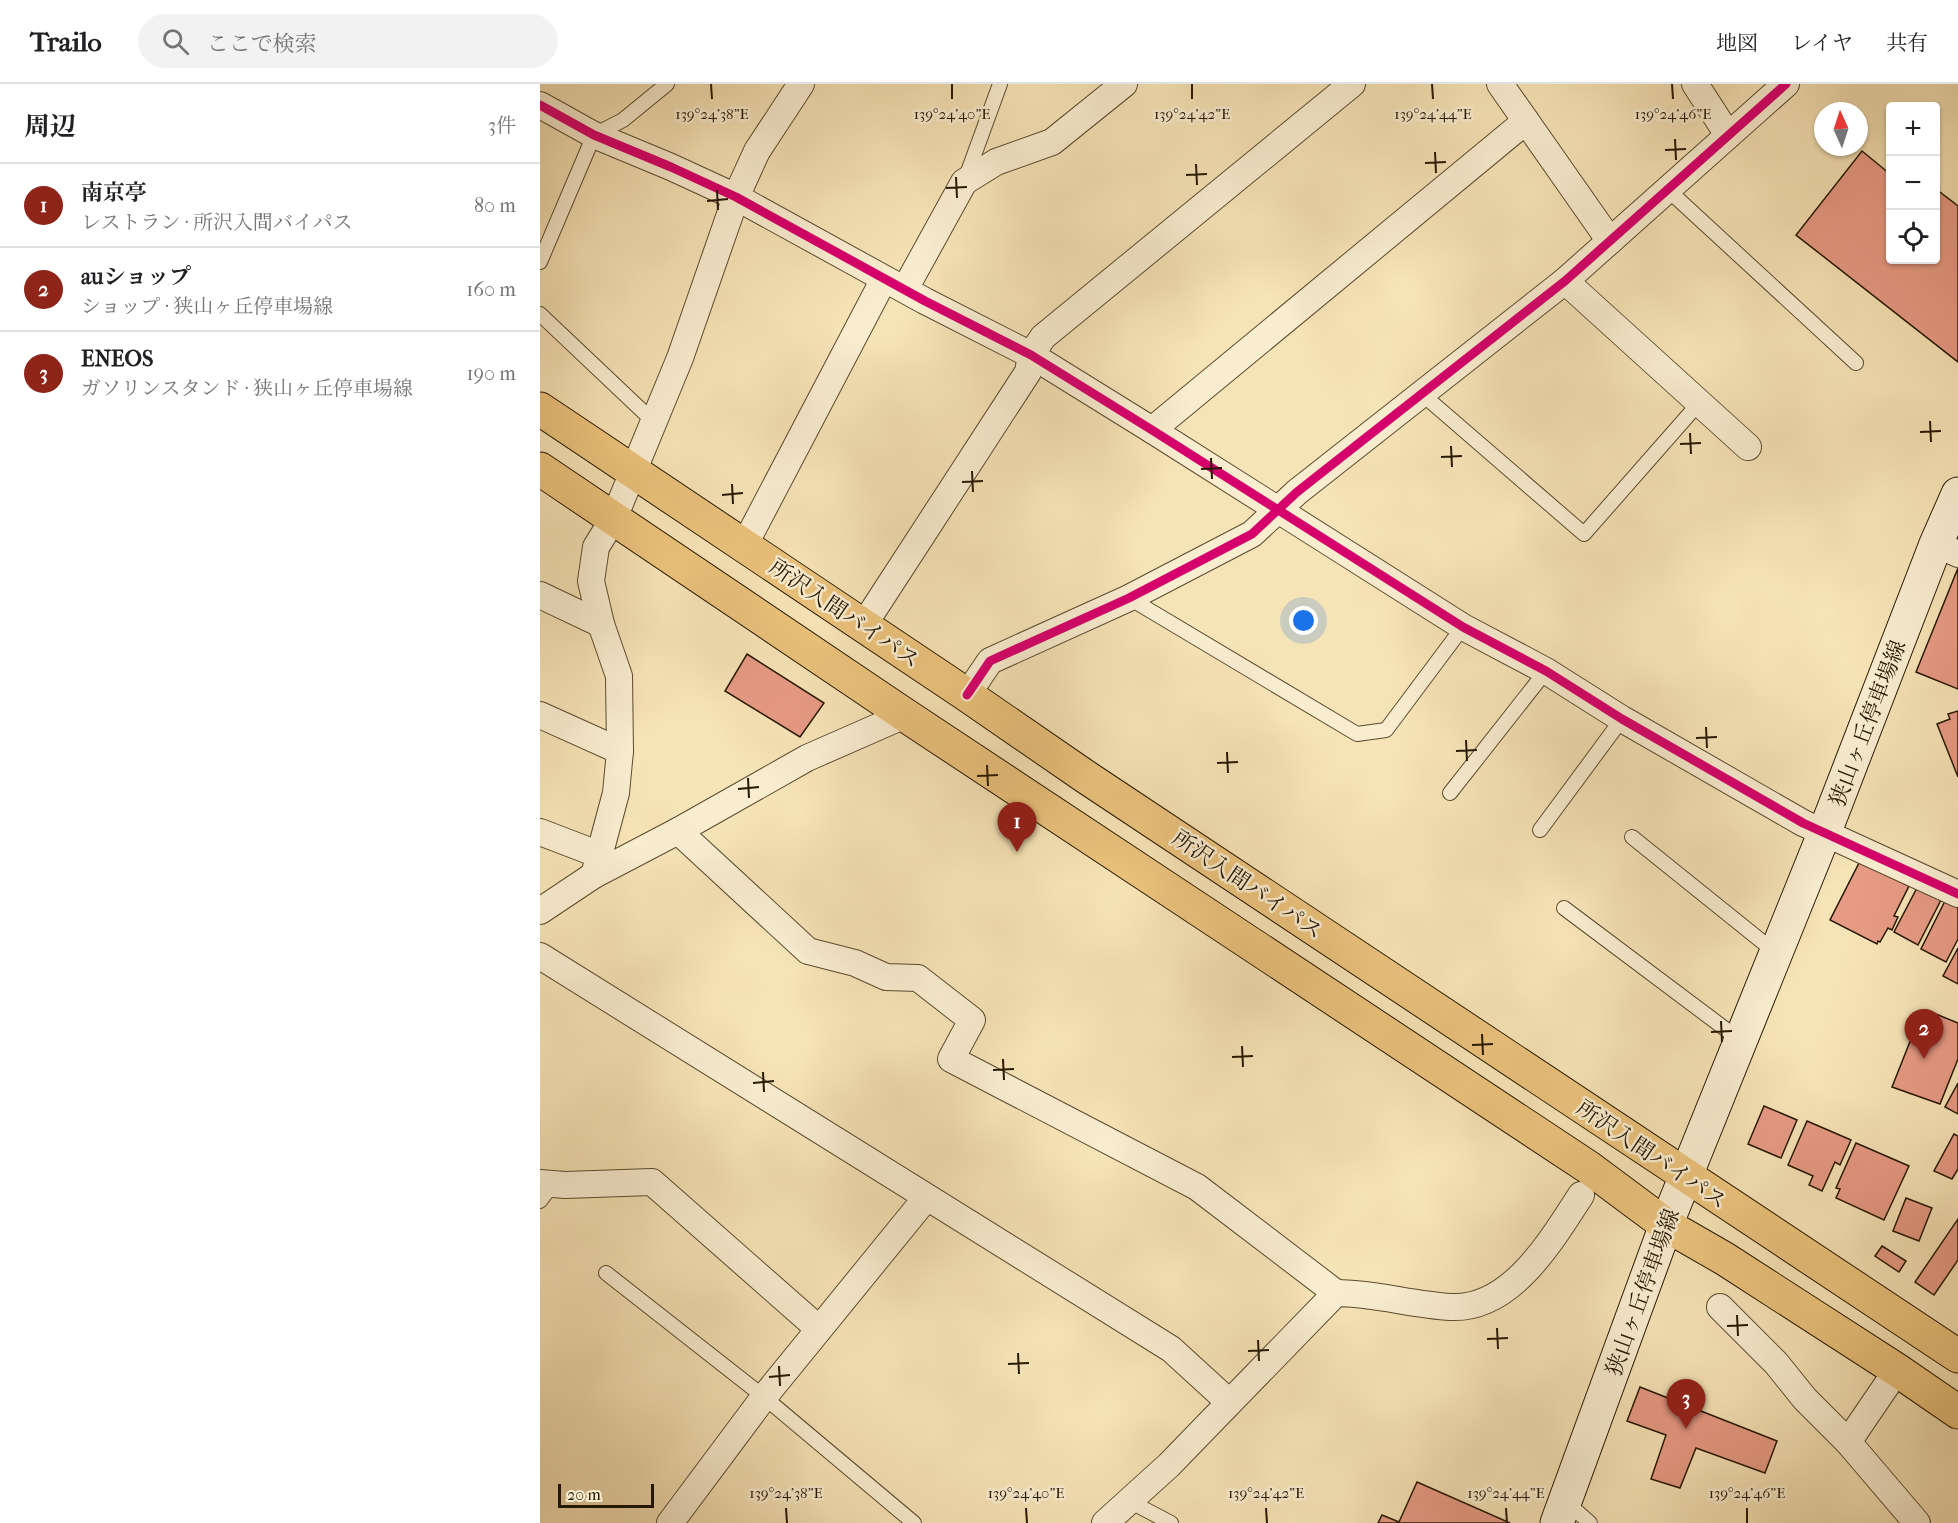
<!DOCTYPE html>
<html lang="ja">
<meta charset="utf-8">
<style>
:root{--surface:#fff;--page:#f2f2f2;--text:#202124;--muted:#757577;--line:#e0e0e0;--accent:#8f2418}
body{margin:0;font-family:"IM FELL French Canon","Noto Serif JP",serif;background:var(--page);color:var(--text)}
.controls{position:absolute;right:18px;top:18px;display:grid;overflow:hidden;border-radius:6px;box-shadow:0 2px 4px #0004}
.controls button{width:54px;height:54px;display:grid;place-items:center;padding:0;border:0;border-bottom:2px solid var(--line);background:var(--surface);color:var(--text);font:30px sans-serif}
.compass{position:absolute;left:1274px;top:18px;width:54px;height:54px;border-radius:50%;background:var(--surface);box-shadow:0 2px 4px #0004;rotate:357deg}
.scale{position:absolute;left:18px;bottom:15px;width:96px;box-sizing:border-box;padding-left:6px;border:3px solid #261802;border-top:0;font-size:16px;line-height:21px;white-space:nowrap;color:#261802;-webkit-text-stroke:4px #f9edd0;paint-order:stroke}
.you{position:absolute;left:764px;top:537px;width:21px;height:21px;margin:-15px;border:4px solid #fff;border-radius:50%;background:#1a73e8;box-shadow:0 0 0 9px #1a73e833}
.badge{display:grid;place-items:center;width:39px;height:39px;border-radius:50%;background:var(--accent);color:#fff;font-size:20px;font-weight:700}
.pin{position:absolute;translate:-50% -50px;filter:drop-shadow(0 2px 3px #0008)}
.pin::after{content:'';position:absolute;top:32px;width:21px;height:18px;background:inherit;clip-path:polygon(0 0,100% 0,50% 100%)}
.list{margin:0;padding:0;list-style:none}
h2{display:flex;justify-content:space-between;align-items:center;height:78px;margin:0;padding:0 24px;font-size:26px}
h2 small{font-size:20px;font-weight:400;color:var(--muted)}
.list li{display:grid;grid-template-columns:39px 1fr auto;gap:18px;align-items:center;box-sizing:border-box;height:84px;padding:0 24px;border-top:2px solid var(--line)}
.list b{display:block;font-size:22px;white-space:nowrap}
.list p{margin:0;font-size:20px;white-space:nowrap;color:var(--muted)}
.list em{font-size:20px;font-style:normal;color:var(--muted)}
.icon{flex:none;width:33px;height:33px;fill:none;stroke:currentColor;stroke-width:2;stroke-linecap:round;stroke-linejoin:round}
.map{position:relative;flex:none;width:1418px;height:1439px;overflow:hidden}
header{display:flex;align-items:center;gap:36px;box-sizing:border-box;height:84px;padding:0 30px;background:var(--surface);border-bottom:2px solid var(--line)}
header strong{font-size:28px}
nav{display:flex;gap:33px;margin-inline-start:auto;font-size:21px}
.search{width:420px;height:54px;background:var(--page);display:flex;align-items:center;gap:15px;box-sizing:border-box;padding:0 21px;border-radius:33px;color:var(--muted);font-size:22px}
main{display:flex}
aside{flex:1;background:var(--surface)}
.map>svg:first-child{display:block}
.building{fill:#e79a84;stroke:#261802;stroke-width:1.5}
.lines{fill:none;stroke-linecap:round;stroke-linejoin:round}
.lane-casing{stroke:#5a4b2f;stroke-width:16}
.street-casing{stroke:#5a4b2f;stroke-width:28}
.secondary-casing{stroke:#261802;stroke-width:35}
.highway-casing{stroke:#261802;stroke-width:35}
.lane{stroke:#f9edd0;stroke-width:14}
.street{stroke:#f9edd0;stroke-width:26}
.secondary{stroke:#f9edd0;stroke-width:33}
.highway{stroke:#ebc27b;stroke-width:33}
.cycleway-casing{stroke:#f9edd0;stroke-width:13}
.cycleway{stroke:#d6006c;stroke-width:9}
.ticks{fill:none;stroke:#261802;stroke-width:2}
.labels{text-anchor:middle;stroke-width:5;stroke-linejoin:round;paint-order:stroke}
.street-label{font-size:22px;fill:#261802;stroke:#f9edd0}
.ticks-label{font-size:15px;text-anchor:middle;fill:#261802;stroke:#f9edd0;stroke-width:5;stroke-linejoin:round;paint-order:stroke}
</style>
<header>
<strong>Trailo</strong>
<div class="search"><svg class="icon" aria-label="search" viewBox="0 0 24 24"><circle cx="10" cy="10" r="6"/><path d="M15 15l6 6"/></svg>ここで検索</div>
<nav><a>地図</a><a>レイヤ</a><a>共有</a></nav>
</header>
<main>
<aside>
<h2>周辺<small>3件</small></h2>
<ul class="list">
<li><span class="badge">1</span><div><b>南京亭</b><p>レストラン · 所沢入間バイパス</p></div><em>80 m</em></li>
<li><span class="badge">2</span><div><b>auショップ</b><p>ショップ · 狭山ヶ丘停車場線</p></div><em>160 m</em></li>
<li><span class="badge">3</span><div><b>ENEOS</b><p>ガソリンスタンド · 狭山ヶ丘停車場線</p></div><em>190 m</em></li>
</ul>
</aside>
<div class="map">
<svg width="1418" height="1439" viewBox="0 0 1418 1439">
<rect width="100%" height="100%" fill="#f6e3b6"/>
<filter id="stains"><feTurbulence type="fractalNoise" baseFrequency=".00333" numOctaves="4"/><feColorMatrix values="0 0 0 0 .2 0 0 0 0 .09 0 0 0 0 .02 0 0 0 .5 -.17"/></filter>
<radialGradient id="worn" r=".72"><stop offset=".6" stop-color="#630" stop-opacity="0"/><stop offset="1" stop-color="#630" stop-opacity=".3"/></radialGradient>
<g class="building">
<polygon points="1322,67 1350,90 1350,176 1396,176 1396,105 1418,122 1418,278 1256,151"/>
<polygon points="1418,484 1418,605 1376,588"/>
<polygon points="207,570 284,619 260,653 185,607"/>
<polygon points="1418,627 1418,693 1397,640 1410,635 1408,630"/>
<polygon points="1320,777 1369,802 1354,832 1358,833 1352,846 1348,844 1340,858 1338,857 1337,860 1290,836"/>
<polygon points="1378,802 1402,814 1378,861 1354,848"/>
<polygon points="1405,817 1418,824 1418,855 1406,878 1381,865"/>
<polygon points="1418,864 1418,900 1403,892"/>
<polygon points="1386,926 1418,939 1418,975 1400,1020 1352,1003 1375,945 1378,946"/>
<polygon points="1418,999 1418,1030 1405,1023"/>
<polygon points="1224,1022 1257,1036 1241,1074 1208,1060"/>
<polygon points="1267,1037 1311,1056 1300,1081 1295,1078 1282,1107 1269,1101 1273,1092 1248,1081"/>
<polygon points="1414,1050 1418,1052 1418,1085 1412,1095 1394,1087"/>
<polygon points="1316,1059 1369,1082 1344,1136 1296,1114 1300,1105 1296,1104"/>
<polygon points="1366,1114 1392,1124 1379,1157 1353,1147"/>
<polygon points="1418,1135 1418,1176 1394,1211 1375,1198"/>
<polygon points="1342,1162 1366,1177 1359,1188 1335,1172"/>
<polygon points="1100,1303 1237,1357 1225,1389 1156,1364 1140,1404 1111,1395 1126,1351 1087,1337"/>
<polygon points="877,1398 970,1439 838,1439 842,1431 859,1438"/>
</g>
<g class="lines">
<g class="lane-casing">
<g id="lane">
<polyline points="425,96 460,0"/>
<polyline points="1127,105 1316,279"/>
<polyline points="0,178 54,51 83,36 127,0"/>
<polyline points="0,230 113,337"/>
<polyline points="882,310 1044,450 1159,319"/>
<polyline points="589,514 817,650 846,646 923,543"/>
<polyline points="910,709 1006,587"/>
<polyline points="1000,746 1082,635"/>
<polyline points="1092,753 1235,868"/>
<polyline points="1024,824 1200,956"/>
<polyline points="0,1117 13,1100"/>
<polyline points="66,1189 224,1313 374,1439"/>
<polyline points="589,1417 631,1439"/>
<polyline points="1025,1417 1050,1439"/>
</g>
</g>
<g class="street-casing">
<g id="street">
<polyline points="960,0 1070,157"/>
<polyline points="1155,0 1188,51"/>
<polyline points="0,21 54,51 131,83 196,113 385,217 491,271 612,346 923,543 1006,587 1082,635 1263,739 1418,810"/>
<polyline points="1025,197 1208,363"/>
<polyline points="365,205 424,98 456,78 512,58 584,0"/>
<polyline points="612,346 986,37"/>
<polyline points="1396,460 1418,470"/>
<polyline points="204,462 344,195"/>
<polyline points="0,511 61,540"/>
<polyline points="323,542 488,288 491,271 503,253 812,0"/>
<polyline points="427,611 450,577 589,514 712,450 757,408 1025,197 1246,0"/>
<polyline points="0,631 80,667"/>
<polyline points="138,747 268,867 315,879 346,893 378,894 432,936 411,975 657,1103 796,1209"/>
<polyline points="0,748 60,771"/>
<polyline points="54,791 76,709 80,667 79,592 61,540 51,497 56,463 74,434 140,274 196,113 217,67 261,0"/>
<polyline points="0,827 54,791 138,747 267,674 365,631"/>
<polyline points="0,872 631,1265 689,1318"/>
<polyline points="0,1099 25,1101 112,1098 279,1245"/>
<polyline points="1180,1223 1236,1279 1265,1315 1308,1358 1377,1439"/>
<polyline points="1308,1358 1357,1286"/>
<polyline points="130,1439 224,1313 386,1114"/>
<path d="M 565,1439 L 629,1381 L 796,1209 C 835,1209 872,1221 911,1223 C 972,1226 1012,1155 1041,1111"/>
</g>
</g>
<g class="secondary-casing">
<polyline id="secondary" points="1017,1439 1126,1141 1284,750 1396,460 1418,410"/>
</g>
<g class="highway-casing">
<g id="highway">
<polyline points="0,325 427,611 546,693 1418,1272"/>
<polyline points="0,385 365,631 1048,1083 1126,1141 1185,1175 1357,1286 1418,1328"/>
</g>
</g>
<use href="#lane" class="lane"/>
<use href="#street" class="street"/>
<use href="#secondary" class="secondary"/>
<use href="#highway" class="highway"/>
<g class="cycleway-casing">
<g id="cycleway">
<polyline points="0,21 54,51 131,83 196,113 385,217 491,271 612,346 923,543 1006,587 1082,635 1263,739 1418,810"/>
<polyline points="427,611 450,577 589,514 712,450 757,408 1025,197 1246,0"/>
</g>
</g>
<use href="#cycleway" class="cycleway"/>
</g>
<path class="ticks" d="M 171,0 L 172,15M 412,0 L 412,15M 652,0 L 652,15M 892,0 L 893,15M 1132,0 L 1133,15M 1135,55 L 1136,76M 1125,66 L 1146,65M 895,68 L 896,89M 885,79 L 906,78M 656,80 L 657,101M 646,91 L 667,90M 416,93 L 417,114M 406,104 L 427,103M 177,106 L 178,126M 167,117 L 188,115M 1390,337 L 1391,358M 1380,348 L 1401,347M 1150,349 L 1151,370M 1140,360 L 1161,359M 911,362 L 912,383M 901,373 L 922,372M 671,374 L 672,395M 661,385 L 682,384M 432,387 L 433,408M 422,398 L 443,397M 192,400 L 193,420M 182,411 L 203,409M 1166,643 L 1167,664M 1156,654 L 1177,653M 926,656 L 927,677M 916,667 L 937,666M 687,668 L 688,689M 677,679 L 698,678M 447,681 L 448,702M 437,692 L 458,691M 208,694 L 209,714M 198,705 L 219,703M 1181,937 L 1182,958M 1171,948 L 1192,947M 942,950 L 943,971M 932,961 L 953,960M 702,962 L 703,983M 692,973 L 713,972M 463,975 L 464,996M 453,986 L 474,985M 223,988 L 224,1008M 213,999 L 234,997M 1197,1231 L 1198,1252M 1187,1242 L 1208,1241M 957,1244 L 958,1265M 947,1255 L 968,1254M 718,1256 L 719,1277M 708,1267 L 729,1266M 478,1269 L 479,1290M 468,1280 L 489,1279M 239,1282 L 240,1302M 229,1293 L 250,1291M 246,1424 L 247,1439M 486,1424 L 487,1439M 726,1424 L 727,1439M 966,1424 L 967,1439M 1207,1424 L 1207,1439"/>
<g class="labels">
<g class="street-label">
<text transform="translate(305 529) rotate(34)" y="8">所沢入間バイパス</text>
<text transform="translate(1327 639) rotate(-69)" y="8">狭山ヶ丘停車場線</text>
<text transform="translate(708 800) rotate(34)" y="8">所沢入間バイパス</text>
<text transform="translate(1112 1070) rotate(34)" y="8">所沢入間バイパス</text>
<text transform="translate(1102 1208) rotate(-70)" y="8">狭山ヶ丘停車場線</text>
</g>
</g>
<g class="ticks-label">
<text x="172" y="35">139°24'38"E</text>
<text x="412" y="35">139°24'40"E</text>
<text x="652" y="35">139°24'42"E</text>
<text x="893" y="35">139°24'44"E</text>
<text x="1133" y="35">139°24'46"E</text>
<text x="246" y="1414">139°24'38"E</text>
<text x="486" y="1414">139°24'40"E</text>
<text x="726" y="1414">139°24'42"E</text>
<text x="966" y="1414">139°24'44"E</text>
<text x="1207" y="1414">139°24'46"E</text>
</g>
<rect width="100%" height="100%" filter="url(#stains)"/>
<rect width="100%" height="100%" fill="url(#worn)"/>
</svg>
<div class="controls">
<button>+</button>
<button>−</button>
<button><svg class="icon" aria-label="locate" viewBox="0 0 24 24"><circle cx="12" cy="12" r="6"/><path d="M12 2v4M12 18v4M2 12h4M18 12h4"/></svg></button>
</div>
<svg class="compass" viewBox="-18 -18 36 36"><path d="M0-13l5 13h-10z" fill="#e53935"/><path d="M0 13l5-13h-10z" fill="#757577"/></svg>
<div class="scale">20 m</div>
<div class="you"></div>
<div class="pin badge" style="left:477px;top:768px">1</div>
<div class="pin badge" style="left:1384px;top:975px">2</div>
<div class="pin badge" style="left:1146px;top:1345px">3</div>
</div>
</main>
